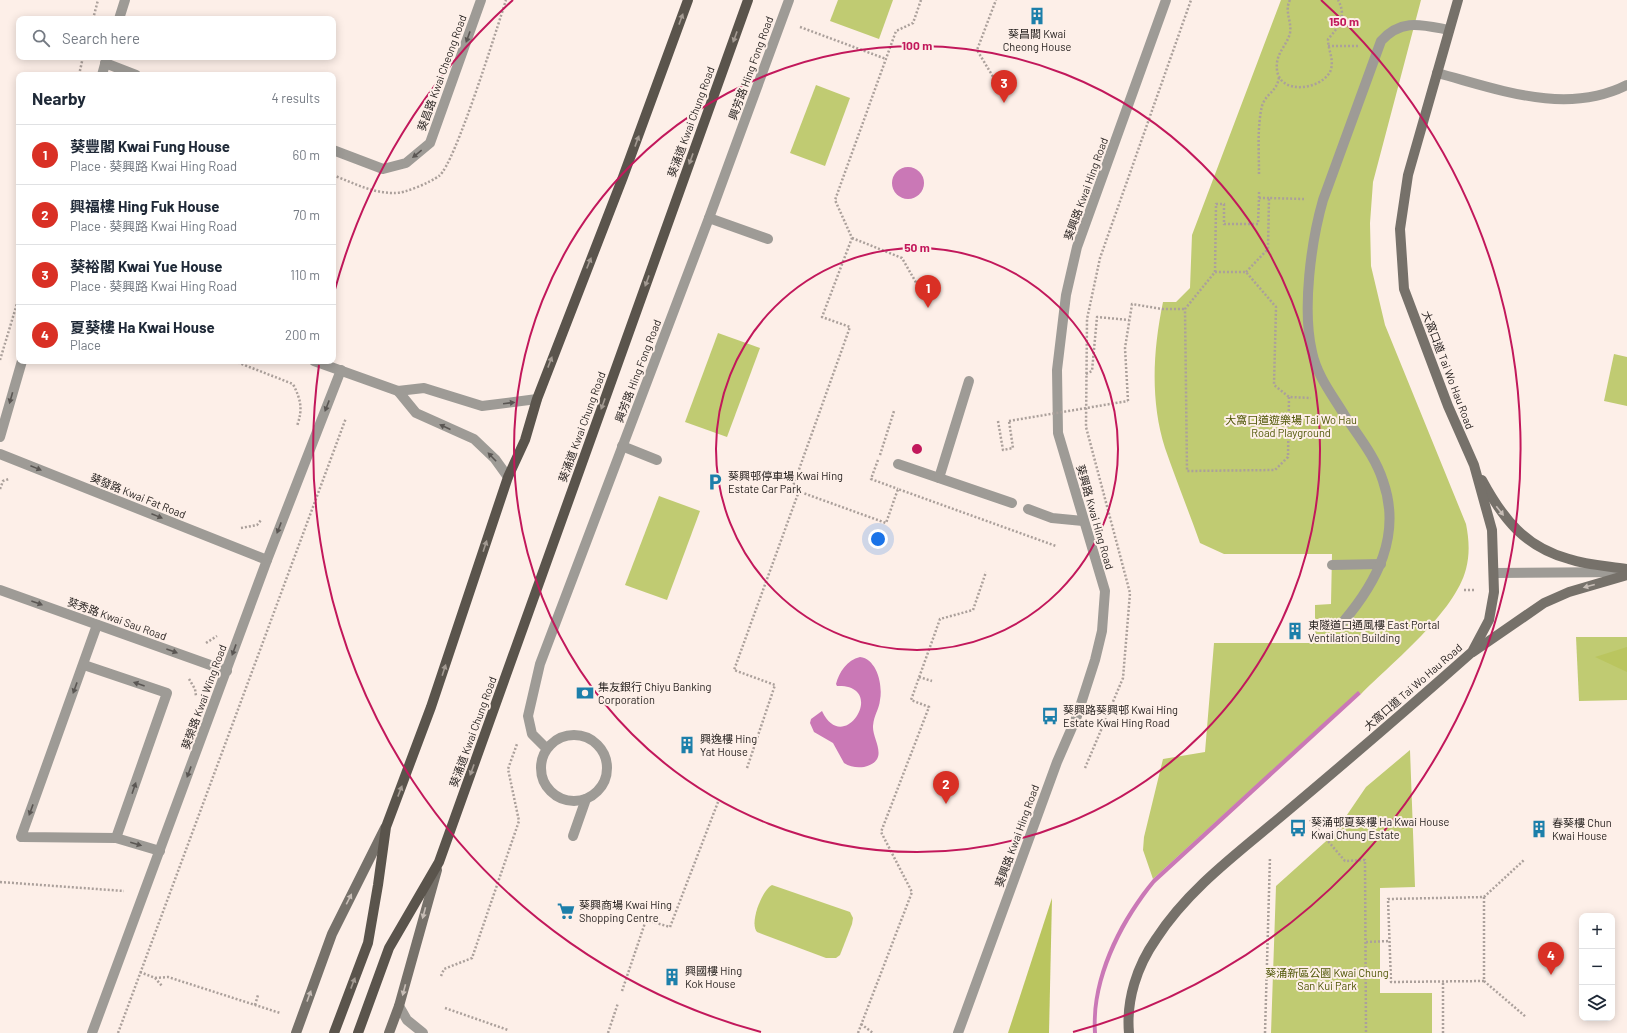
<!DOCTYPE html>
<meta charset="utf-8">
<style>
:root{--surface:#fff;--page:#f6f6f7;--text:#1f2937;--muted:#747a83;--line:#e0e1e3;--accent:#d93025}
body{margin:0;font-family:Barlow,"Noto Sans TC",sans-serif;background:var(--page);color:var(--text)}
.controls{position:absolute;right:12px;bottom:12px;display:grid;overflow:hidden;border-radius:8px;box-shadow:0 2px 10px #0003}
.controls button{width:36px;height:36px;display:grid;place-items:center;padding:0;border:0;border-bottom:1px solid var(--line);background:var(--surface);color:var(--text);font:20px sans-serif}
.you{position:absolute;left:878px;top:539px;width:14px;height:14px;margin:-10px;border:3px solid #fff;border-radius:50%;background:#1a73e8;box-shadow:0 0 0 6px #1a73e833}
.badge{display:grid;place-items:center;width:26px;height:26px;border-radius:50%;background:var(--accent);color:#fff;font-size:13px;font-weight:700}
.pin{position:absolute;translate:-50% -33px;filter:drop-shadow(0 1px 2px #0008)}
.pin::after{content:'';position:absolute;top:21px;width:14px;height:12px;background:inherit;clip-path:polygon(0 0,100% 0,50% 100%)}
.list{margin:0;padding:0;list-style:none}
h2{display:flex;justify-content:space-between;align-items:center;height:52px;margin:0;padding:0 16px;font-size:17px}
h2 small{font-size:13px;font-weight:400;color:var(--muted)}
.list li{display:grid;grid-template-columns:26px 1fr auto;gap:12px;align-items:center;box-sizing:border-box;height:60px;padding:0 16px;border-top:1px solid var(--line)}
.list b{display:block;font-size:15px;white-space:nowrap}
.list p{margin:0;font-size:13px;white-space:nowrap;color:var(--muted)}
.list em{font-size:13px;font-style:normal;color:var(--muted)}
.icon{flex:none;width:22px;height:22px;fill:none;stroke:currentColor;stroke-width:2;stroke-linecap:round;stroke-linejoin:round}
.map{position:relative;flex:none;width:1627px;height:1033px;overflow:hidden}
.search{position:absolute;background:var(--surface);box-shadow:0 2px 10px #0003;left:16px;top:16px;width:320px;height:44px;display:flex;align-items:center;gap:10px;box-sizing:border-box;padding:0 14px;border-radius:8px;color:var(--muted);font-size:15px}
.panel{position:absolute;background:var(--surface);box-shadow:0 2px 10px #0003;left:16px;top:72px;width:320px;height:292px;border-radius:8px}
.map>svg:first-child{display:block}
.green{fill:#c0cb72}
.forest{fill:#bac55f}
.water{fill:#ca78b6}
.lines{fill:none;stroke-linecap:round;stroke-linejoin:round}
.path{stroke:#aba09b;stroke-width:2.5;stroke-dasharray:2 2;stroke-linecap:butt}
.service{stroke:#9e9b96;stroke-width:10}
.minor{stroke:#9e9b96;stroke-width:10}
.tertiary{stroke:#9e9b96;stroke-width:10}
.secondary{stroke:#76716a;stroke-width:10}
.primary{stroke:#5a544c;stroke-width:10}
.path-bridge{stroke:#aba09b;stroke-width:2.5;stroke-dasharray:2 2;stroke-linecap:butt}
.oneway{fill:#a39a92}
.oneway2{fill:#5a5653}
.oneway3{fill:#c7bdb6}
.ring{fill:none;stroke:#c2185b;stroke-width:2}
.labels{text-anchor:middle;stroke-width:4;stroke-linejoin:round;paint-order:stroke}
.poi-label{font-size:11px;fill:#231e1c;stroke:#fdefe8;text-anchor:start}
.street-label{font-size:11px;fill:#231e1c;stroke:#fdefe8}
.park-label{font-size:11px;fill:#505707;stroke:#fdefe8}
.centre{fill:#c2185b;stroke:#fdefe8;stroke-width:2}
.ring-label{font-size:12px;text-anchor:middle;font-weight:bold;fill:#c2185b;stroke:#fdefe8;stroke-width:4;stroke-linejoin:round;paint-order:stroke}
</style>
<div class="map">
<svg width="1627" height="1033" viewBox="0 0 1627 1033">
<rect width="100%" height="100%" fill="#fdefe8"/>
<g class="green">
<polygon points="838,0 893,0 879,39 830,21"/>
<path d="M 1281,0 L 1421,0 L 1373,182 L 1370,223 L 1371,266 L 1385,325 L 1466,524 C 1469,539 1470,554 1466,569 C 1455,612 1393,662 1361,694 L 1358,692 L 1153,879 L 1143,850 L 1144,837 L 1163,759 L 1205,752 L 1214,643 L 1315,643 L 1315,605 L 1331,604 L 1332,554 L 1224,554 L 1200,543 C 1189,512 1176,480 1165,448 C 1150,401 1153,350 1163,302 L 1176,302 L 1190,288 L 1192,235 Z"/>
<polygon points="816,85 850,98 825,166 790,153"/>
<polygon points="718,333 760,348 727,437 685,422"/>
<polygon points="1614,354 1627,357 1627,406 1604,401"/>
<polygon points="659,496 700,511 667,600 625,585"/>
<polygon points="1576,637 1627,637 1627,700 1579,701"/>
<polygon points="1410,750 1415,887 1380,888 1380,993 1432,993 1432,1033 1271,1033 1276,886 1334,834 1366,787"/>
<path d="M 772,885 L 850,912 L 853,918 L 852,924 L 840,955 L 836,958 L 826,958 L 757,932 C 749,923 762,890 772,885 Z"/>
</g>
<g class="forest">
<polygon points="1627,647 1627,672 1595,657"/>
<polygon points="1052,898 1049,1033 1008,1033"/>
</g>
<g class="water">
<circle cx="908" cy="183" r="16"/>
<path d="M 860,657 C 877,659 883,685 880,700 C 879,710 874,714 873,726 C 872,740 891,760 864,767 C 857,768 850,767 844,763 L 833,743 L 814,732 L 810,723 L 811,719 L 822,711 C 844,758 889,684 837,686 L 836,684 C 839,672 847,660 860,657 Z"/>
<path d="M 1358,691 L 1361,694 L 1155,883 C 1123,922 1093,981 1097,1033 L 1093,1033 C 1090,977 1118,921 1153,879 Z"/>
</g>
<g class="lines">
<g class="path">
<polyline points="921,0 913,23 896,31 835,200 852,238 822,317 850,327 792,489 886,523 898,489 1056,546"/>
<path d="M 1290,0 C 1284,11 1292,21 1290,33 C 1287,46 1275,53 1277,70 C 1280,95 1320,90 1330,72 C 1335,60 1328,51 1328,39 C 1339,27 1347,16 1338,0"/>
<polyline points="93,19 98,0"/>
<polyline points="800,27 886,59"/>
<polyline points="1328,46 1358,46"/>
<polyline points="79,75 83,57"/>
<polyline points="995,80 977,50 996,0"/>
<path d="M 1259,174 C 1259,152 1257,127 1262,106 C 1266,93 1277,92 1279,77"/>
<path d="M 333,175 C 353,183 372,193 394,193 C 404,194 431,182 439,176 C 455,164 497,28 506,0"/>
<polyline points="1259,198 1259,190"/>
<polyline points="852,238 902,258 918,286"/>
<polyline points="1215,272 1216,204 1224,204 1224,224 1258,224 1259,198 1269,198"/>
<polyline points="1246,272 1268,249 1269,198 1304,199"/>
<polyline points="0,360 19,297"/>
<path d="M 234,361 L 293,384 C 301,400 303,409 297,426"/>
<polyline points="1086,374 1092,371 1097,317 1129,320"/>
<polyline points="1289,397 1288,457 1275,470 1187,471 1185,309 1215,272 1246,272 1276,307 1274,385 1289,397 1311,398"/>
<polyline points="1128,401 1125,348 1132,304 1162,309 1185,309"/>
<polyline points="998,421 1003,450 1013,448 1009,421"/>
<polyline points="880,455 894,411"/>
<polyline points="878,460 871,479 898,489"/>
<polyline points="0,489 3,481 9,479"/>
<polyline points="241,528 257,525 261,520"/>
<polyline points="1464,590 1476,590"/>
<polyline points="206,643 217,636"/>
<polyline points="919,677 932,681"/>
<polyline points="189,679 195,689 196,696"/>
<polyline points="747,768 775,685 734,670 799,491"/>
<polyline points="1085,768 1123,678 1130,593 1086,427 1087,319 1100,258 1191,0"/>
<polyline points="1310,820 1345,861 1365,860 1366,1033"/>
<polyline points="0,882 124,891"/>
<polyline points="1484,897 1484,981 1391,982 1388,899 1484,897 1524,860"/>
<polyline points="1366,942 1390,941"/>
<polyline points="140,972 155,978 162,986"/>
<polyline points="441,976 444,969 472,958 519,821 508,769 517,744"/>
<polyline points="155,978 168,977 280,1013"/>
<polyline points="1484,981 1526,1017"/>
<polyline points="622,991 646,920 670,927 718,802"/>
<polyline points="255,1005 258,995"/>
<polyline points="445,1008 508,1030"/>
<polyline points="861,1024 873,1033"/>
<polyline points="118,1033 346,418"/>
<polyline points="608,1033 618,1003"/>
<polyline points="858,1033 912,892 881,832 929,707 911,700 940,619 973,610 986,572"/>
<polyline points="1265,1033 1270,857"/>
<polyline points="1443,1033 1443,981"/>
</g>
<g class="service">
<polyline points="709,218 768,239"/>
<polyline points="622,446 657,460"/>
<polyline points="898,464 1012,503"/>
<polyline points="939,478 969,381"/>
<polyline points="1028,509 1052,518 1083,521"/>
<polyline points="97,625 21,837 116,838 160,851"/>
<polyline points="84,665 167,693 116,838"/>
<circle cx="574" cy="768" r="33"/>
<polyline points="546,748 532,734 528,716 540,664 709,218 789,0"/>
<polyline points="573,836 586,799"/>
</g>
<g class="minor">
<polyline points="0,437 22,361"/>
<polyline points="0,454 267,560"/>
<polyline points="1332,565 1381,564"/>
<polyline points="0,590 227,671"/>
<path d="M 1343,622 C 1377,582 1402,535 1383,481 C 1376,458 1359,437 1345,416 C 1333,396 1317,376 1312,352 C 1302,309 1311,242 1323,200 L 1381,41 C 1402,18 1422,25 1449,30"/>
<polyline points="92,1033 267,560 341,370"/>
</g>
<g class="tertiary">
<polyline points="119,19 125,0"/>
<polyline points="105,63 136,75"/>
<path d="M 1437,73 C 1498,89 1566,116 1627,85"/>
<polyline points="102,75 107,57"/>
<polyline points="333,150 383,169 406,163 430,143 481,0"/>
<polyline points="314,361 398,391 424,388 482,406 537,399"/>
<polyline points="398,391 416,413 474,439 495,459 508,477"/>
<polyline points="1494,573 1627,572"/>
<polyline points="399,1006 407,1020 423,1033"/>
<polyline points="958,1033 1057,762 1077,716 1095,660 1102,631 1105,591 1058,433 1057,370 1066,295 1077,247 1166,0"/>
</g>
<g class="secondary">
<path d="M 1482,480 C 1503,519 1525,547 1569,559 C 1587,565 1608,566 1627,569"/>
<polyline points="1473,652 1544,603 1569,592 1627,575"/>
<polyline points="296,1033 332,934 385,828"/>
<polyline points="389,1033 399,1006 437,870"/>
<path d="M 1129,1033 C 1126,1000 1137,966 1156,939 C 1188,889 1239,852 1284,814 C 1347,761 1410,707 1472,652 L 1489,620 L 1494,592 L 1492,530 L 1474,465 L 1448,406 L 1404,289 L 1400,229 L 1408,175 L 1458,0"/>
</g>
<g class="primary">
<polyline points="334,1033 368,943 378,885 386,827 431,707 508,477 525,440 537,399 623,177 688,0"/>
<polyline points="358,1033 389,948 439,862 748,0"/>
</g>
<polyline class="path-bridge" points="1009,421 1128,401"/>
</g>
<defs><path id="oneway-solid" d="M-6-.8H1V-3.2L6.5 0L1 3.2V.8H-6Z"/></defs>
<g class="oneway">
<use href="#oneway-solid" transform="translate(681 19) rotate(-70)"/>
<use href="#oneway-solid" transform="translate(735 37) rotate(110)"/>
<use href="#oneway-solid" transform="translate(637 141) rotate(-70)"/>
<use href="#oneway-solid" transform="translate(691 159) rotate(110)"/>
<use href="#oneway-solid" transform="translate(589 263) rotate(-68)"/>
<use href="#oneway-solid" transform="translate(647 281) rotate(110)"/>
<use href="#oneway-solid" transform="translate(550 362) rotate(-69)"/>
<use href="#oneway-solid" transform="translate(603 404) rotate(110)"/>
<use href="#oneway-solid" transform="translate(485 546) rotate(-72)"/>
<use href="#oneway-solid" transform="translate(444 670) rotate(-72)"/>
<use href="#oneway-solid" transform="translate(472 770) rotate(110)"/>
<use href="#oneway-solid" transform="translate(400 791) rotate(-69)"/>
<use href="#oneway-solid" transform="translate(353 983) rotate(-69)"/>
</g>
<g class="oneway2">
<use href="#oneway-solid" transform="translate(468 37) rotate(110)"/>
<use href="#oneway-solid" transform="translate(417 154) rotate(141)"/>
<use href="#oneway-solid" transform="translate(11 398) rotate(106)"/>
<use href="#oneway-solid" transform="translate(509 403) rotate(-7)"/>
<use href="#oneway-solid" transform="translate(327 406) rotate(111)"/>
<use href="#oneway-solid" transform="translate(445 427) rotate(-156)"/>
<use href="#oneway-solid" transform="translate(492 457) rotate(-134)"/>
<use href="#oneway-solid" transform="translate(36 468) rotate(22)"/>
<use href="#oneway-solid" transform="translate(157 516) rotate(22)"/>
<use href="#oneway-solid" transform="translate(279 528) rotate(111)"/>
<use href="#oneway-solid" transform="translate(37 603) rotate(20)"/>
<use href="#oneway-solid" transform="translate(234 650) rotate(110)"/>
<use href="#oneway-solid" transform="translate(172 651) rotate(20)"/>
<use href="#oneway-solid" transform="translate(139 684) rotate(-161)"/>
<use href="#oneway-solid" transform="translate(75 688) rotate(110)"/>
<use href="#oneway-solid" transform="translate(189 772) rotate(110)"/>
<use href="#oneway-solid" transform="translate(134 788) rotate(-71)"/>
<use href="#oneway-solid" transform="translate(31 810) rotate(110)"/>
<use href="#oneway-solid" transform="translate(136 844) rotate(16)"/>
</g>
<g class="oneway3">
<use href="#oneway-solid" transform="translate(1500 511) rotate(52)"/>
<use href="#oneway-solid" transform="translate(1589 586) rotate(165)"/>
<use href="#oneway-solid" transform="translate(349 899) rotate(-63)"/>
<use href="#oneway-solid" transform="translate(424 913) rotate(105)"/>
<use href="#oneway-solid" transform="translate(404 990) rotate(105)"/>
<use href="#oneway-solid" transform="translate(309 996) rotate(-70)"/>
</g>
<g class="ring">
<circle cx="917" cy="449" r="201"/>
<circle cx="917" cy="449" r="403"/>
<path d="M761 1032A604 604 0 0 1 319 365M334 293A604 604 0 0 1 513 0M1321 0A604 604 0 0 1 1073 1032"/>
</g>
<defs>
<g id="building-bare" transform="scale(1.38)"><path d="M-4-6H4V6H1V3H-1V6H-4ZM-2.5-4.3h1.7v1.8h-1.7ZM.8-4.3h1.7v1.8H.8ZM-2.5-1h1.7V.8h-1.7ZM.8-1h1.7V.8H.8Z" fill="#1c7faa" stroke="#fdefe8" stroke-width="2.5" paint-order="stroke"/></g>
<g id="parking-bare" transform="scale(1.38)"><path d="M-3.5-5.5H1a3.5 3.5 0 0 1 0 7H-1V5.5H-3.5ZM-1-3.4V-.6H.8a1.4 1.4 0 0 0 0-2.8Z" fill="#1c7faa" stroke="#fdefe8" stroke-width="2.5" paint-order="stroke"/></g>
<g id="bank-bare" transform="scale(1.38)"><path d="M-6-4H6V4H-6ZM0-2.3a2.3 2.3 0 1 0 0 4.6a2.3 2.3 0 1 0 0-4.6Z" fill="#1c7faa" stroke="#fdefe8" stroke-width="2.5" paint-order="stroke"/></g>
<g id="bus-bare" transform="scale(1.38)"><path d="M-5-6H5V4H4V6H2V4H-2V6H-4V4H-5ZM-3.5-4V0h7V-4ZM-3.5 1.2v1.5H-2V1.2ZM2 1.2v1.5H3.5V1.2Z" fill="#1c7faa" stroke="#fdefe8" stroke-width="2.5" paint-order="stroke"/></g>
<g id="supermarket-bare" transform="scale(1.38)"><path d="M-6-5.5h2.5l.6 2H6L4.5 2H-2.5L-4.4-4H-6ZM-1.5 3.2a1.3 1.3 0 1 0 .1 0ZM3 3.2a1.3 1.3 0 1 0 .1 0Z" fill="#1c7faa" stroke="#fdefe8" stroke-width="2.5" paint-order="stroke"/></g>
</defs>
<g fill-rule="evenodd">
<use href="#building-bare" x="1037" y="16"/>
<use href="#parking-bare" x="715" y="482"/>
<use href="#building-bare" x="1295" y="631"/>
<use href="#bank-bare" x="585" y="693"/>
<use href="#bus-bare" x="1050" y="716"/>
<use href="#building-bare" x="687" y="745"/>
<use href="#bus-bare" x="1298" y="828"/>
<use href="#building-bare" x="1539" y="829"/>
<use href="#supermarket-bare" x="566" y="911"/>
<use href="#building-bare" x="672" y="977"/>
</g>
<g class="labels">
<g class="poi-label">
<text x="1037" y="38" text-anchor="middle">葵昌閣 Kwai<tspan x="1037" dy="13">Cheong House</tspan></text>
<text x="728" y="480">葵興邨停車場 Kwai Hing<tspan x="728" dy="13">Estate Car Park</tspan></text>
<text x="1308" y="629">東隧道口通風樓 East Portal<tspan x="1308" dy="13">Ventilation Building</tspan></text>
<text x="598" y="691">集友銀行 Chiyu Banking<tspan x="598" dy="13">Corporation</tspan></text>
<text x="1063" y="714">葵興路葵興邨 Kwai Hing<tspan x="1063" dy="13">Estate Kwai Hing Road</tspan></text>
<text x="700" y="743">興逸樓 Hing<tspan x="700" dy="13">Yat House</tspan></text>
<text x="1311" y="826">葵涌邨夏葵樓 Ha Kwai House<tspan x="1311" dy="13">Kwai Chung Estate</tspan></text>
<text x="1552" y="827">春葵樓 Chun<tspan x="1552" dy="13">Kwai House</tspan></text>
<text x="579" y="909">葵興商場 Kwai Hing<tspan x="579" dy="13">Shopping Centre</tspan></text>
<text x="685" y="975">興國樓 Hing<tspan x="685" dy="13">Kok House</tspan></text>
</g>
<g class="street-label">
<text transform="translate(751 68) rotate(-70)" y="4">興芳路 Hing Fong Road</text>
<text transform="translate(442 73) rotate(-70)" y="4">葵昌路 Kwai Cheong Road</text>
<text transform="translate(691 122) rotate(-70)" y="4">葵涌道 Kwai Chung Road</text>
<text transform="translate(1086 189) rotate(-70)" y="4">葵興路 Kwai Hing Road</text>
<text transform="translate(1448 370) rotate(69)" y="4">大窩口道 Tai Wo Hau Road</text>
<text transform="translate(638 371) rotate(-69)" y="4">興芳路 Hing Fong Road</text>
<text transform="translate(582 427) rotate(-70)" y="4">葵涌道 Kwai Chung Road</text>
<text transform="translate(138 496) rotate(22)" y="4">葵發路 Kwai Fat Road</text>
<text transform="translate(1095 517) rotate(74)" y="4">葵興路 Kwai Hing Road</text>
<text transform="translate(117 619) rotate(20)" y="4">葵秀路 Kwai Sau Road</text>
<text transform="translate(1413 687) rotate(-41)" y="4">大窩口道 Tai Wo Hau Road</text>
<text transform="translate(204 697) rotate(-70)" y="4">葵榮路 Kwai Wing Road</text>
<text transform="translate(473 732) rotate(-70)" y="4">葵涌道 Kwai Chung Road</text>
<text transform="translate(1017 836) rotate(-70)" y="4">葵興路 Kwai Hing Road</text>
</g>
<g class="park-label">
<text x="1291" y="424">大窩口道遊樂場 Tai Wo Hau<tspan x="1291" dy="13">Road Playground</tspan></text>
<text x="1327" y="977">葵涌新區公園 Kwai Chung<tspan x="1327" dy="13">San Kui Park</tspan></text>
</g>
</g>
<circle cx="917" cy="449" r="6" class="centre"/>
<g class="ring-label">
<text x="1344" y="26">150 m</text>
<text x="917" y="50">100 m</text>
<text x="917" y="252">50 m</text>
</g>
</svg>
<div class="controls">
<button>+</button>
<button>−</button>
<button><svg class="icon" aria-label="layers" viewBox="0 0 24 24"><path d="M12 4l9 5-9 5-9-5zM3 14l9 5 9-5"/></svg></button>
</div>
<div class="you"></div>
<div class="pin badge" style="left:928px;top:308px">1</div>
<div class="pin badge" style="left:946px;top:804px">2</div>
<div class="pin badge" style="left:1004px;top:103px">3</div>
<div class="pin badge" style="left:1551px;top:975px">4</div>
<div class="search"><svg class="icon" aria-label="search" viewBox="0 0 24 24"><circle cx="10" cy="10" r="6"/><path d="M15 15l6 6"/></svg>Search here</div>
<section class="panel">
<h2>Nearby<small>4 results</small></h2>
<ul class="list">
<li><span class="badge">1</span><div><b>葵豐閣 Kwai Fung House</b><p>Place · 葵興路 Kwai Hing Road</p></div><em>60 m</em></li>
<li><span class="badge">2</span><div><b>興福樓 Hing Fuk House</b><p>Place · 葵興路 Kwai Hing Road</p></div><em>70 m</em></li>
<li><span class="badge">3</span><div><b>葵裕閣 Kwai Yue House</b><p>Place · 葵興路 Kwai Hing Road</p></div><em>110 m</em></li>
<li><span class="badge">4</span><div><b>夏葵樓 Ha Kwai House</b><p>Place</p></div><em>200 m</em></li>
</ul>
</section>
</div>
